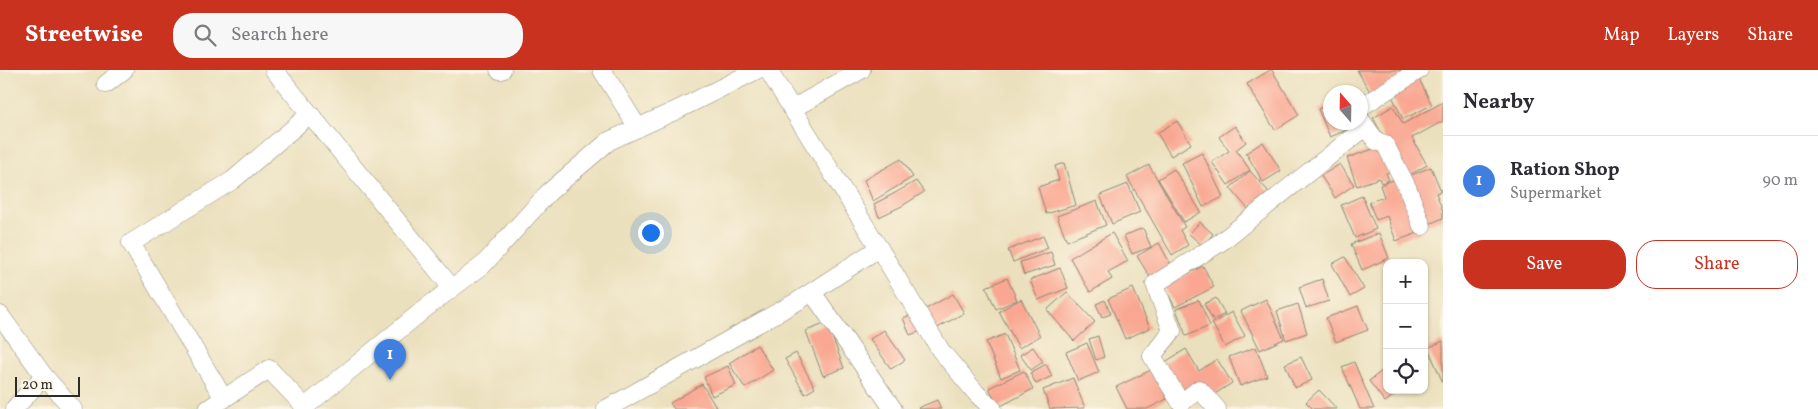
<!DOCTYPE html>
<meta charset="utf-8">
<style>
:root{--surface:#fff;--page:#f7f7f7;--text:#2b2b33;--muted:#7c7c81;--line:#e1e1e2;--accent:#c8321e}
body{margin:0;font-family:Vollkorn,serif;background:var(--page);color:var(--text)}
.controls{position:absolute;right:15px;bottom:15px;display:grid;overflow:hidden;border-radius:10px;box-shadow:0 1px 4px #0004}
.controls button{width:45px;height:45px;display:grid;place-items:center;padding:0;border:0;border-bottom:1px solid var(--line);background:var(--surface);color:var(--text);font:25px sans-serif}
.compass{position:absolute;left:1323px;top:15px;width:45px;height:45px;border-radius:50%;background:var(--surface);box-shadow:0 1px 4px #0004;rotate:340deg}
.scale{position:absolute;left:15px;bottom:12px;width:65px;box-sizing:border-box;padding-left:5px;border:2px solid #2b2b2b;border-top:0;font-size:14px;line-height:18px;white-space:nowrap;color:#2b2b2b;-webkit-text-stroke:4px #fcf5e5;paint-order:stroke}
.you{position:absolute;left:650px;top:162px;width:18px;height:18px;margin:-12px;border:4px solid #fff;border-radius:50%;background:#1a73e8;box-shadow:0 0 0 8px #1a73e833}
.badge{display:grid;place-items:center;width:32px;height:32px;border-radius:50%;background:var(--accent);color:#fff;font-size:16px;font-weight:700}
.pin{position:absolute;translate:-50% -41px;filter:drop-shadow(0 1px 2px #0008)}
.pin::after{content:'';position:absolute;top:26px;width:18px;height:15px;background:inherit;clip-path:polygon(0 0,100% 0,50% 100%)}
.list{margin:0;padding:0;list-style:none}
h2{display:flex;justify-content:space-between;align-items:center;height:65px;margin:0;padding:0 20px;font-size:21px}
h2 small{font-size:16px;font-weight:400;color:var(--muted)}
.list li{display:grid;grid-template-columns:32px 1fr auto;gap:15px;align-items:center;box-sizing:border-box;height:90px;padding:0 20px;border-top:1px solid var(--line)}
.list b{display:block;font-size:19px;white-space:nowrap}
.list p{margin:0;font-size:16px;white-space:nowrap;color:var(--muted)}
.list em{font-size:16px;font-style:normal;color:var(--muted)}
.actions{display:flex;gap:10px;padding:15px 20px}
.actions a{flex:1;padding:11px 0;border:1px solid var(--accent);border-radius:20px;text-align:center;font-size:18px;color:var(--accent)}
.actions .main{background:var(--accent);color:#fff}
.icon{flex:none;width:28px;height:28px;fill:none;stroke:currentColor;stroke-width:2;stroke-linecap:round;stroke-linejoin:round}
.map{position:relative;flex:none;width:1443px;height:339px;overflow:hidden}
header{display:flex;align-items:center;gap:30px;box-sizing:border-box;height:70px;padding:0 25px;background:var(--accent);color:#fff}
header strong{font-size:24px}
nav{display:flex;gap:28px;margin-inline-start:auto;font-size:18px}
.search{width:350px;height:45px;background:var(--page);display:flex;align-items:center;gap:12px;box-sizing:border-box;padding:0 18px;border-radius:20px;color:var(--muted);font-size:19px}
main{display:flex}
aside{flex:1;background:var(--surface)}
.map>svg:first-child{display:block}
.building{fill:#f9a792}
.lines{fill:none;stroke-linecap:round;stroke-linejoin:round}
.minor-casing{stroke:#8b8674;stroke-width:19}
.minor{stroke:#fff;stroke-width:18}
</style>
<header>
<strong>Streetwise</strong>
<div class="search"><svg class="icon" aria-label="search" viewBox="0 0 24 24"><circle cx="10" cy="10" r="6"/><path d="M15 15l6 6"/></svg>Search here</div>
<nav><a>Map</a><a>Layers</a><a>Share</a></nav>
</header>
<main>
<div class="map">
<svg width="1443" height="339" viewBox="0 0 1443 339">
<rect width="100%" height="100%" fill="#fcf5e5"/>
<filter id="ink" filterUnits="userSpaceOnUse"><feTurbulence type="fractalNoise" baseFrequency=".02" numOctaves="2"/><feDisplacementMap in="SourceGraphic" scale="10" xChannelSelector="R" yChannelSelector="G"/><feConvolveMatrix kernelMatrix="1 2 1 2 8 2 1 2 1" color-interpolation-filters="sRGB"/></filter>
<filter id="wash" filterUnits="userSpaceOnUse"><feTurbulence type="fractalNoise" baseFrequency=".0096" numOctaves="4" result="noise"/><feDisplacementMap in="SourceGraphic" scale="20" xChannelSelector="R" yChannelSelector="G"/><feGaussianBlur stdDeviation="1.12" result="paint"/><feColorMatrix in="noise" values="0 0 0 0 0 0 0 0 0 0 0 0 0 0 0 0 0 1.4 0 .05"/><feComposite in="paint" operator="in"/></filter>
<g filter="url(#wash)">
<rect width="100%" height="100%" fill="#ebe0bd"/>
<g id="blocks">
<g class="building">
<polygon points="1270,0 1272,0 1299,45 1275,60 1247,14"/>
<polygon points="1357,0 1414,0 1372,25"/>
<polygon points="1419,9 1432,35 1403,49 1391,24"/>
<polygon points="1443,32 1443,51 1412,68 1427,95 1406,107 1373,48 1393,36 1403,54"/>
<polygon points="1330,34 1330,52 1349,52 1352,58 1330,67 1318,39"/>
<polygon points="1177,51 1191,74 1171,86 1157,63"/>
<polygon points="1235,56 1246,72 1236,80 1250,100 1228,115 1212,92 1229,81 1219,67"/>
<polygon points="1263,72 1281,101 1263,112 1246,83"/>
<polygon points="1385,75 1394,100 1386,103 1389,110 1381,113 1379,108 1357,116 1347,88"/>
<polygon points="1202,83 1223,127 1203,137 1182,93"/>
<polygon points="901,89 913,107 873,131 864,110"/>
<polygon points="1064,93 1076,135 1046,144 1038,117 1059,110 1055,96"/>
<polygon points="1340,94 1354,115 1335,128 1321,106"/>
<polygon points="1149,95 1185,157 1180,160 1188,175 1172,185 1127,107"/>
<polygon points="1431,97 1441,121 1436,123 1443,141 1443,148 1427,155 1407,107"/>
<polygon points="1174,99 1201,142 1184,152 1158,109"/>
<polygon points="1250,101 1269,122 1248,139 1230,118"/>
<polygon points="1401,107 1421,162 1396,171 1387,146 1376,150 1369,132 1384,127 1380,115"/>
<polygon points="916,111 924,122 902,136 879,147 874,134 895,123"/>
<polygon points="1128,114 1140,142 1112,154 1100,125"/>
<polygon points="1362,126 1376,159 1355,168 1341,135"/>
<polygon points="1097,131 1106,155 1067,171 1057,146"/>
<polygon points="1200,152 1213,164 1203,176 1189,164"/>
<polygon points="1143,158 1151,177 1132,184 1124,166"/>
<polygon points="1112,163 1128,191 1108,202 1112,209 1090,222 1070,188"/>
<polygon points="1379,163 1389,188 1362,200 1351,174"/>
<polygon points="1043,166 1048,178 1013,192 1008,180"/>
<polygon points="1159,173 1172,197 1151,209 1137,186"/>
<polygon points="1051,182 1055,195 1024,205 1020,192"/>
<polygon points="1345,187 1364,219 1350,227 1332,194"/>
<polygon points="1203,196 1214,217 1175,237 1164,216"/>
<polygon points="1060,198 1068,218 1038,230 1030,210"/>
<polygon points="1007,208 1017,230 996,239 986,217"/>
<polygon points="1322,209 1329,231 1306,238 1299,217"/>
<polygon points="1133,218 1150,258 1125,269 1108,229"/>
<polygon points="1067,222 1095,252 1074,271 1047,240"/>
<polygon points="953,224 964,243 932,261 922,241"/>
<polygon points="1216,228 1225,244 1213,250 1204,234"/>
<polygon points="1021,229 1040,266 1019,278 999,241"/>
<polygon points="1266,229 1284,269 1260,280 1241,241"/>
<polygon points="1105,230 1111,244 1102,247 1096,234"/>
<polygon points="1199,230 1210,256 1186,266 1176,239"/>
<polygon points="1298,234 1307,263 1286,270 1277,241"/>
<polygon points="1358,236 1368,260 1336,272 1326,248"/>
<polygon points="1232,242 1245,266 1225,277 1212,253"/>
<polygon points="914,244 921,261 910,265 903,248"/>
<polygon points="827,253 844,298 823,306 806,261"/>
<polygon points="884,260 905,290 891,299 870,269"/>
<polygon points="1005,264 1020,300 1001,308 986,272"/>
<polygon points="1098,266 1104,287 1096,290 1089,269"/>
<polygon points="1443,271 1443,313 1428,278"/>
<polygon points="1087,273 1099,302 1078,311 1066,282"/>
<polygon points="757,275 773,300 745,318 729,293"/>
<polygon points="1033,277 1043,292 1031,300 1020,285"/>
<polygon points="1256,277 1267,306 1240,316 1229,287"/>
<polygon points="1186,279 1199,301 1217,289 1232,313 1210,327 1180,323 1162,294"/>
<polygon points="796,283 815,318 805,324 785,289"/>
<polygon points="1301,287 1312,310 1295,318 1285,294"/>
<polygon points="1354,292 1374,339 1360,339 1342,297"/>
<polygon points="1046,294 1052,306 1036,314 1030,303"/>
<polygon points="728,296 736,315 712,326 704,307"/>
<polygon points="1387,297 1387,320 1401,320 1385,332 1369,311"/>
<polygon points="1153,299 1167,329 1147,339 1127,339 1116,317"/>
<polygon points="1024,301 1033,319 999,337 989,318"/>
<polygon points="1073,308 1085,338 1050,339 1043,320"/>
<polygon points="702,314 717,339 674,339 670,333"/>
<polygon points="1319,320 1337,339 1313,339 1306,332"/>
<polygon points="937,330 941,339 919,339 918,338"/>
</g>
</g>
</g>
<g filter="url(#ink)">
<use href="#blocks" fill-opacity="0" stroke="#8b8674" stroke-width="1"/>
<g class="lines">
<g class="minor-casing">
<g id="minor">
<polyline points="274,0 452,218"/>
<polyline points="499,0 502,0"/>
<polyline points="602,0 638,58"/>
<polyline points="768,0 879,178 941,281 977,324 993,339"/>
<polyline points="106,14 124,0"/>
<polyline points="792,39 861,0"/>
<polyline points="1360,40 1361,37 1419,0"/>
<polyline points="1360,49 1376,71 1385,74 1407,117 1422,156"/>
<polyline points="812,222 893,339"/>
<polyline points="0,245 44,306 73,339"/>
<polyline points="224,329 131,173 233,110 310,44"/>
<polyline points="14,339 44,306"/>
<polyline points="208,339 269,299 305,337 427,237 483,195 548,123 609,71 679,39 757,0"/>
<polyline points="606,339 798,231 879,178"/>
<polyline points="1217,339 1199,319 1181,333 1152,286 1172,261 1155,214 1221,172 1358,63 1359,52"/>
</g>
</g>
<use href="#minor" class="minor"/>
</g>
</g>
</svg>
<div class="controls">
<button>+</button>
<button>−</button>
<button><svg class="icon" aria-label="locate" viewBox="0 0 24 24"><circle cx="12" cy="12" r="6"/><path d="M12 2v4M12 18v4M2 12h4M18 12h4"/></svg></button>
</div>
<svg class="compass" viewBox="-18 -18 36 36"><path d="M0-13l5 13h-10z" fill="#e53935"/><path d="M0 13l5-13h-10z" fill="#7c7c81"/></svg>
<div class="scale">20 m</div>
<div class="you"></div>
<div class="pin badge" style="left:390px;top:310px;background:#3f7fe0">1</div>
</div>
<aside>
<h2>Nearby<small></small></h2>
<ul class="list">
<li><span class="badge" style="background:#3f7fe0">1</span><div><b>Ration Shop</b><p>Supermarket</p></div><em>90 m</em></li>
</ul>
<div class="actions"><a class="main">Save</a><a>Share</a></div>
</aside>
</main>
